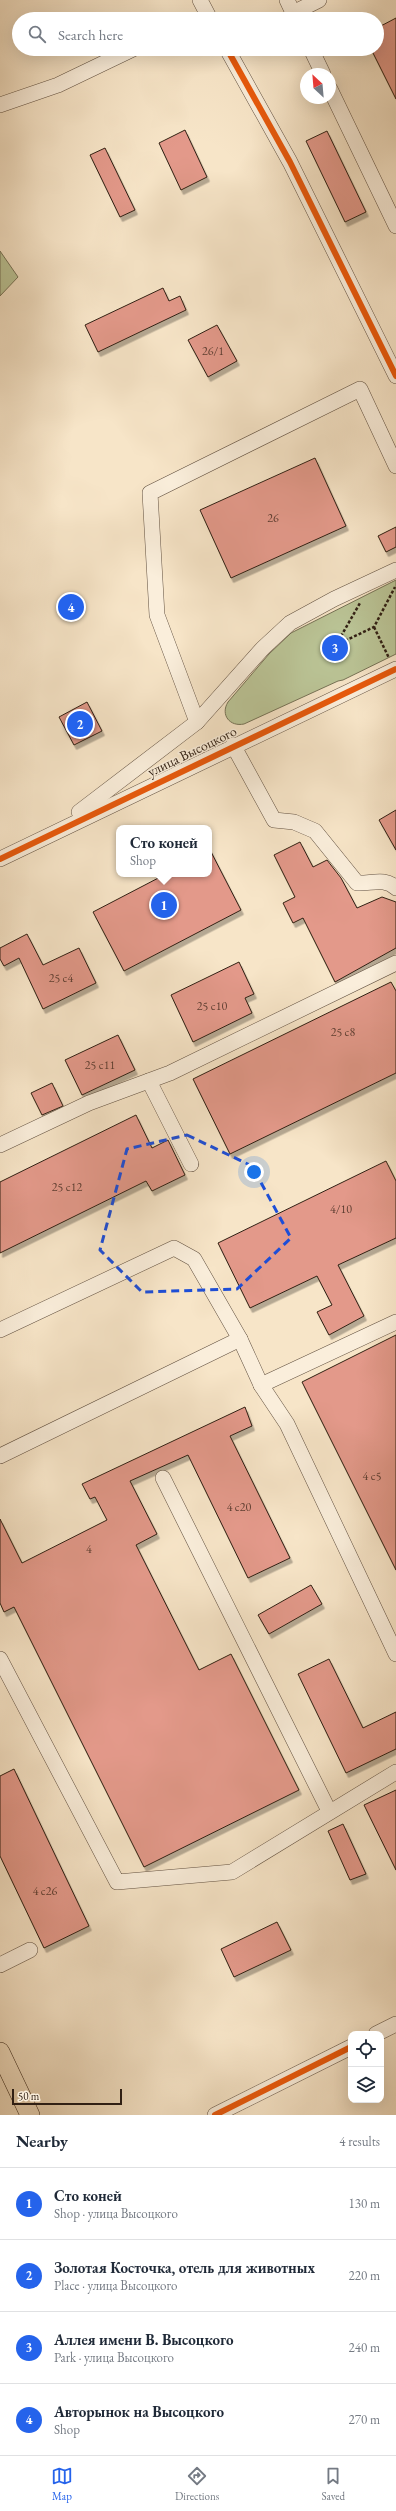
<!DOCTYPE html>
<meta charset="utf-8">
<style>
:root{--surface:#fff;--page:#f6f6f7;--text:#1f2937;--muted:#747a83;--line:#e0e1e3;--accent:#2563eb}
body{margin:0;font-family:"EB Garamond",serif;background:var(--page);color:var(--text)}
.controls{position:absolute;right:12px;bottom:12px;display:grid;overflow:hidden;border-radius:8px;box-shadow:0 4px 16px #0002}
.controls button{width:36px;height:36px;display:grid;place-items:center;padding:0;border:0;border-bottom:1px solid var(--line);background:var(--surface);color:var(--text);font:20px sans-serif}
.compass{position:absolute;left:300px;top:68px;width:36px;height:36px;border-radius:50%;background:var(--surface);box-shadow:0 4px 16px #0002;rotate:334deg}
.scale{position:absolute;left:12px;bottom:10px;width:110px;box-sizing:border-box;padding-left:4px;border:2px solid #312014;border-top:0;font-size:11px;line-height:14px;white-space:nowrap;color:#312014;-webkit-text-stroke:3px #faeedb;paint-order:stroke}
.you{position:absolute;left:254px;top:1172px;width:14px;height:14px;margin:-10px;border:3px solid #fff;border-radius:50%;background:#1a73e8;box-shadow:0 0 0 6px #1a73e833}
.badge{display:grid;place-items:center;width:26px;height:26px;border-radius:50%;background:var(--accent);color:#fff;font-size:13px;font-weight:700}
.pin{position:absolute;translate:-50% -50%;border:2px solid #fff;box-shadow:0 1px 4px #0006}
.popup{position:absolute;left:116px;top:825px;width:96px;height:52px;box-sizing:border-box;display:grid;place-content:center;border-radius:8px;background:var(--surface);filter:drop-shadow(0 1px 3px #0005);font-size:13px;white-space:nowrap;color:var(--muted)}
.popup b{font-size:15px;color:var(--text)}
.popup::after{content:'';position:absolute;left:50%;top:100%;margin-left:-8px;border:8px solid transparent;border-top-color:var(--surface)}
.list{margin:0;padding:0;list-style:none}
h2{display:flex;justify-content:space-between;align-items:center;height:52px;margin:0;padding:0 16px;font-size:17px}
h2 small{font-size:13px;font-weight:400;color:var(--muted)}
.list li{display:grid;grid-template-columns:26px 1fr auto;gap:12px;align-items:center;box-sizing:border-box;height:72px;padding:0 16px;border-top:1px solid var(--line)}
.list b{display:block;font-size:15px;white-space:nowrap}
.list p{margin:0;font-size:13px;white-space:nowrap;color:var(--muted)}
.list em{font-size:13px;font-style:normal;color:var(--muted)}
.icon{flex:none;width:22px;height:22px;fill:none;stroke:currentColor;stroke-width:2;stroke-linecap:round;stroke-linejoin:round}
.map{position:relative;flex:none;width:396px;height:2115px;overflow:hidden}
.search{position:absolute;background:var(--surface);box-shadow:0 4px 16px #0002;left:12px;right:12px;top:12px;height:44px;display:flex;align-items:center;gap:10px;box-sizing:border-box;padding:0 14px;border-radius:22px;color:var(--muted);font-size:15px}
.sheet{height:340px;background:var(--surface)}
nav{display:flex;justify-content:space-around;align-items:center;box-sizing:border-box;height:56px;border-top:1px solid var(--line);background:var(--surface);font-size:11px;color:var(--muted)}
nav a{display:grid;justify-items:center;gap:2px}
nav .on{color:var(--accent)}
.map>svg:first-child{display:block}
.green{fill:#bbc597;stroke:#767256}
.building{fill:#e3998a;stroke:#312014;filter:url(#shadow)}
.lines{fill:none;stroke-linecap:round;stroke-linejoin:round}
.minor-casing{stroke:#625141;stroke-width:16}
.major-casing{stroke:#312014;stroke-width:20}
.path{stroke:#312014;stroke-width:2.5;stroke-dasharray:3 2;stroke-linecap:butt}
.minor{stroke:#faeedb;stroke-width:15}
.major{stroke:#f7e5c8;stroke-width:19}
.cycleway-casing{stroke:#faeedb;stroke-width:8}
.cycleway{stroke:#e8590c;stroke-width:6}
.marked{fill:none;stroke:#1d4ed8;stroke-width:3;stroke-dasharray:8 5;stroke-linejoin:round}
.labels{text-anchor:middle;stroke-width:3;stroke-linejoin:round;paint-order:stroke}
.number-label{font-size:12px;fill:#5e3e32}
.street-label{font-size:14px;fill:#312014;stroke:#faeedb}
</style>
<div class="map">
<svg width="396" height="2115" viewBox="0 0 396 2115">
<defs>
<filter id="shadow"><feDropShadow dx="2.5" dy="4.5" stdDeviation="0" flood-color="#0004"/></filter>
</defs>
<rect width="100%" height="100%" fill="#f7e5c8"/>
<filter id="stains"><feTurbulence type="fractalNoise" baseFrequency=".005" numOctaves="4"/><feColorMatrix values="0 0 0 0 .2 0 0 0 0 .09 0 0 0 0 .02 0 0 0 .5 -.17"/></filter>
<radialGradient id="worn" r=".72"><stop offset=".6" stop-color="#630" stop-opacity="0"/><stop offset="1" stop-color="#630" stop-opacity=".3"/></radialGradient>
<g class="green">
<polygon points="0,251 18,277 0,296"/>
<path d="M 396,580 L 396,654 L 343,680 L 338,681 L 244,724 C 230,727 220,715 228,702 L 269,654 L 291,633 Z"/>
</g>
<g class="building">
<polygon points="396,18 396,99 371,49 377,49 377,28"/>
<polygon points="185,130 207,177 181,190 159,143"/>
<polygon points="327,131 366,212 345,222 306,141"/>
<polygon points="105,148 135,210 120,217 90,155"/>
<polygon points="163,288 169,301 180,296 186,310 98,352 85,325"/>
<polygon points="217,325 237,361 208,377 188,340"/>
<polygon points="315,458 346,526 231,578 200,510"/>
<polygon points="396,527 396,547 386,552 378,536"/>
<polygon points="87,702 102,731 74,745 59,717"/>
<polygon points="396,810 396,850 379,820"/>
<polygon points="300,842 313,867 327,860 341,878 357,908 382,897 396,902 396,948 335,982 303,918 293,923 283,903 295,897 274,855"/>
<polygon points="209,848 241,910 124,971 93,912 166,874 209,874"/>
<polygon points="27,934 43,965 79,948 96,983 43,1009 19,958 4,966 0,959 0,948"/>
<polygon points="239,962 254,994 245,998 252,1013 193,1042 171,995"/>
<polygon points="391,982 396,991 396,1073 230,1154 193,1079"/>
<polygon points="118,1035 135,1070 82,1095 65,1060"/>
<polygon points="52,1083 63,1106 42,1115 31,1093"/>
<polygon points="136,1115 152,1148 168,1140 185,1175 152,1191 146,1181 0,1253 0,1182"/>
<polygon points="386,1161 396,1181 396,1238 338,1265 364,1316 329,1335 317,1312 332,1305 317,1276 250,1308 218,1243"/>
<polygon points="396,1335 396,1570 302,1382"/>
<polygon points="245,1407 252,1426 230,1436 290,1558 248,1578 188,1455 130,1481 157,1534 136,1545 199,1670 231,1654 299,1790 144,1867 14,1607 4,1612 0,1603 0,1519 22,1563 107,1520 95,1497 90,1499 82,1484"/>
<polygon points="311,1585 322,1604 269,1634 258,1615"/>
<polygon points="329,1659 363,1728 396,1712 396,1749 346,1773 298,1674"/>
<polygon points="14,1769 89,1926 44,1948 0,1856 0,1776"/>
<polygon points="396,1790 396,1870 364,1805"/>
<polygon points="343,1824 366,1874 350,1880 328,1831"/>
<polygon points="277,1922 291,1950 234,1977 221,1949"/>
</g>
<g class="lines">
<g class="minor-casing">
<g id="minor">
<polyline points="200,0 210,19"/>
<polyline points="287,0 296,19"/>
<polyline points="293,13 319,0"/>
<polyline points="227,49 290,162 396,376"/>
<polyline points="311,49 323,74"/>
<polyline points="330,89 396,226"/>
<polyline points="0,105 58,85 133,49"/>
<polyline points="197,722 157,615 150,493 360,389 396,466"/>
<path d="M 233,745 L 274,820 L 294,822 L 315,831 L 357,883 C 371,884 385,877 396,888"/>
<polyline points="79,812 197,722 263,648 290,623 334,599 396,570"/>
<polyline points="0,859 396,669"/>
<polyline points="149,1081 191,1164"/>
<polyline points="0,1145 89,1103 170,1073 396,963"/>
<polyline points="0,1330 174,1248 194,1259 240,1339 261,1385 287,1424 396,1654"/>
<polyline points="261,1385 396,1322"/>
<polyline points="0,1456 240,1339"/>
<polyline points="163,1478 329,1811"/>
<polyline points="0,1659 117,1882 232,1872 396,1772"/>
<polyline points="0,1965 30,1950"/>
<polyline points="376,2034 396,2024"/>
<polyline points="215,2115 351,2047"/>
</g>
</g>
<g class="major-casing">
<polyline id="major" points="0,2052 30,2115"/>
</g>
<g class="path">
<polyline points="374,627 389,658"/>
<polyline points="336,645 374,627 395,587"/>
<polyline points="336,645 360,603"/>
</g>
<use href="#minor" class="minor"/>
<use href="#major" class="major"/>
<g class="cycleway-casing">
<g id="cycleway">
<polyline points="227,49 290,162 396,376"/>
<polyline points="0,859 396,669"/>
<polyline points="215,2115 351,2047"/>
</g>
</g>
<use href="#cycleway" class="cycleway"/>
</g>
<path class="marked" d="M 187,1135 L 252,1166 L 291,1238 L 237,1289 L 142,1292 L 100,1250 L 127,1149 Z"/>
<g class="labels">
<g class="number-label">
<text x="213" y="355">26/1</text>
<text x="273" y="522">26</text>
<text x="61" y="982">25 с4</text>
<text x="212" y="1010">25 с10</text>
<text x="343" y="1036">25 с8</text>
<text x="100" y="1069">25 с11</text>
<text x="67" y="1191">25 с12</text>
<text x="341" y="1213">4/10</text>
<text x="372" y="1480">4 с5</text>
<text x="239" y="1511">4 с20</text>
<text x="89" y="1553">4</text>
<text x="45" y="1895">4 с26</text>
</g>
<g class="street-label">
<text transform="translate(192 751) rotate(-26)" y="5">улица Высоцкого</text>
</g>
</g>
<rect width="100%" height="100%" filter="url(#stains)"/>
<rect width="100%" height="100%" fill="url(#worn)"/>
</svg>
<div class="controls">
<button><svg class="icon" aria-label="locate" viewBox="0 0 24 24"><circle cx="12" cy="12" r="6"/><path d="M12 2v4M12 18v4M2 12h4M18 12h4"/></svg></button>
<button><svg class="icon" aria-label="layers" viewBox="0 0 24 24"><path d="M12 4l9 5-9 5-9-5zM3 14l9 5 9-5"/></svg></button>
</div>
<svg class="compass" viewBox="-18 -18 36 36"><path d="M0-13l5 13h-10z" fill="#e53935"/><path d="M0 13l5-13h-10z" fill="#747a83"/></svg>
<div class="scale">50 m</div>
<div class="you"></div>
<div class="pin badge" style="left:164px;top:905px">1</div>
<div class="popup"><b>Сто коней</b>Shop</div>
<div class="pin badge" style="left:80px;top:724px">2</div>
<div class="pin badge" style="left:335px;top:648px">3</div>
<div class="pin badge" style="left:71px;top:607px">4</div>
<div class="search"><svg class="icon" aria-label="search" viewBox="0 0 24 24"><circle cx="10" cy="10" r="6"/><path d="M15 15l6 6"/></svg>Search here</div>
</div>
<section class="sheet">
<h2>Nearby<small>4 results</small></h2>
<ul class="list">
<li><span class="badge">1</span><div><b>Сто коней</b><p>Shop · улица Высоцкого</p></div><em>130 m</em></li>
<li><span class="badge">2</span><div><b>Золотая Косточка, отель для животных</b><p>Place · улица Высоцкого</p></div><em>220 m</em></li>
<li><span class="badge">3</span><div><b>Аллея имени В. Высоцкого</b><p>Park · улица Высоцкого</p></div><em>240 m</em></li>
<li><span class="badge">4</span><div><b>Авторынок на Высоцкого</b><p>Shop</p></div><em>270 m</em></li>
</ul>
</section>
<nav>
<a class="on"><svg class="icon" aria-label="map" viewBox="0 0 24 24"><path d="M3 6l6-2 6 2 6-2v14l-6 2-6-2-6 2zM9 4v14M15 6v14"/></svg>Map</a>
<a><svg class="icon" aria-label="directions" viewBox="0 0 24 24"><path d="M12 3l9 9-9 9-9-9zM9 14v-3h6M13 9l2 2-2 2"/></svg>Directions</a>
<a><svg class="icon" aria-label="saved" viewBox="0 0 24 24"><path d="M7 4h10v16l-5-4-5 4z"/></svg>Saved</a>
</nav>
